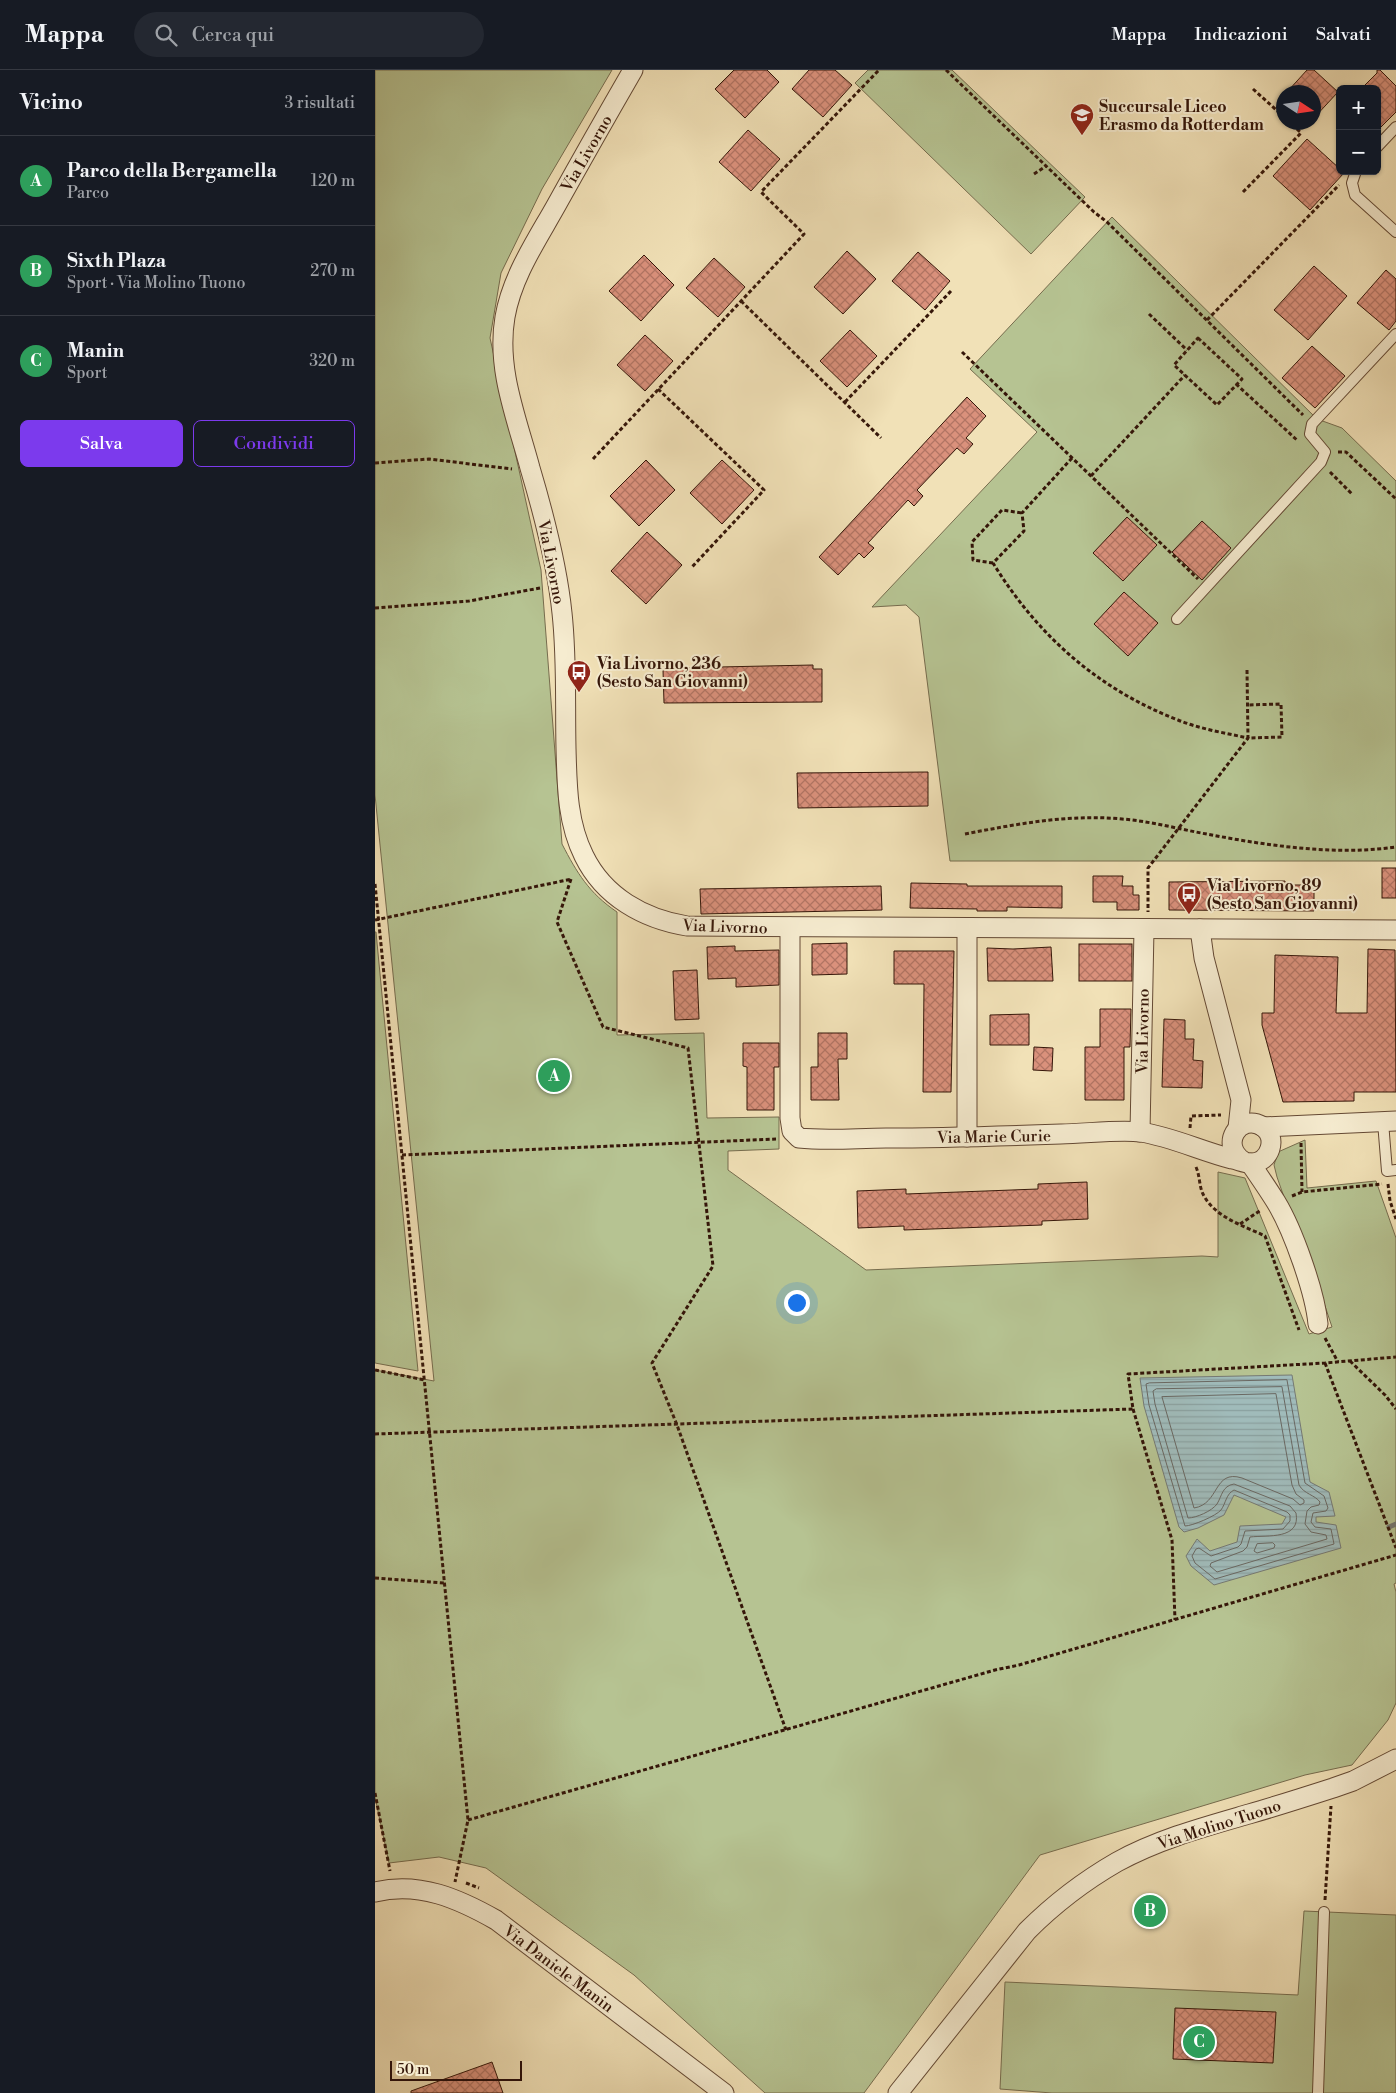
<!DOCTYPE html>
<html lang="it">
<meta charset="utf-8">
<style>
:root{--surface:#171b24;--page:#242831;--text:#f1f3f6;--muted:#9ea1a6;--line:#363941;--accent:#7c3aed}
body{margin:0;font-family:"Libre Bodoni",serif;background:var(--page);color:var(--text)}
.controls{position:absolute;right:15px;top:15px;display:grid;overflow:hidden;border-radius:8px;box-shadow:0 1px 4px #0004}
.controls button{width:45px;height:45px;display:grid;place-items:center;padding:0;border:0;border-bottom:1px solid var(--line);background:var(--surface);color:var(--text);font:25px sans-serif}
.compass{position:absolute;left:901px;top:15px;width:45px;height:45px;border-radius:50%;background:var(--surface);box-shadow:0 1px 4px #0004;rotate:102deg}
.scale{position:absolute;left:15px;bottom:12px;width:132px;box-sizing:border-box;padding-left:5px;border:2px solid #351609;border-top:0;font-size:14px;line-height:18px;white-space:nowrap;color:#351609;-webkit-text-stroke:4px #f6ecd0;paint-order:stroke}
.you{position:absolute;left:421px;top:1232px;width:18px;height:18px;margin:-12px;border:4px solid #fff;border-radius:50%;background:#1a73e8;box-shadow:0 0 0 8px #1a73e833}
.badge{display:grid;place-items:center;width:32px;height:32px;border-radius:50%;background:var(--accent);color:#fff;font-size:16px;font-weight:700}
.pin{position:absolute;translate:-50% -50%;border:2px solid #fff;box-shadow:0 1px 5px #0006}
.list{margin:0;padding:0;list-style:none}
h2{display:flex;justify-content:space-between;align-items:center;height:65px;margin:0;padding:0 20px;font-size:21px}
h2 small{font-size:16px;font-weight:400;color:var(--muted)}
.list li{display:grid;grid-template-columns:32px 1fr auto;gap:15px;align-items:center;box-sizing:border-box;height:90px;padding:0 20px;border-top:1px solid var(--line)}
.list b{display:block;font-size:19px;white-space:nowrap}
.list p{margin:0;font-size:16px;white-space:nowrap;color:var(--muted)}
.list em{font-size:16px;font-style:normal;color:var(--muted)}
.actions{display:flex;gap:10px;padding:15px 20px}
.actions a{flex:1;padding:11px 0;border:1px solid var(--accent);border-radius:8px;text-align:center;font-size:18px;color:var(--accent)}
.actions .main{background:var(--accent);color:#fff}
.icon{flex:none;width:28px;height:28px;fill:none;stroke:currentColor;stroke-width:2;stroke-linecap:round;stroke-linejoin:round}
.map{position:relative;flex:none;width:1021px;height:2023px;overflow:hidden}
header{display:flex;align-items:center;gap:30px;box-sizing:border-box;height:70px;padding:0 25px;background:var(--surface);border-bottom:1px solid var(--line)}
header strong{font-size:24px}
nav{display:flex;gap:28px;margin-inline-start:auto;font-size:18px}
.search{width:350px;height:45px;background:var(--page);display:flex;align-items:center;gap:12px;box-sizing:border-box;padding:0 18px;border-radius:28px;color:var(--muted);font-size:19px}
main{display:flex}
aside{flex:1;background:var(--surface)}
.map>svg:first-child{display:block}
.green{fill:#b6c392;stroke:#766c4e}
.water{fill:url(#water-rules);stroke:#757973}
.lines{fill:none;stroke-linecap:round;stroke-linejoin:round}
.shore{stroke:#6a6862;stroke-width:1}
.stream{stroke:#757973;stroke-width:5}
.building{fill:url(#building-cross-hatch);stroke:#351609}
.service-casing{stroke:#644934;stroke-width:12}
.minor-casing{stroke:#644934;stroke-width:21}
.path{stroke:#351609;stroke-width:3;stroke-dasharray:4 2.5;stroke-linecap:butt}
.service{stroke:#f6ecd0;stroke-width:10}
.minor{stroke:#f6ecd0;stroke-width:19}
.labels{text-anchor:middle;stroke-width:4;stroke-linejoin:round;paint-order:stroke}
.poi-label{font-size:16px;font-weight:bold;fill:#351609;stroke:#f6ecd0;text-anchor:start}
.street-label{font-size:16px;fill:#351609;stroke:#f6ecd0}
</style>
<header>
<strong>Mappa</strong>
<div class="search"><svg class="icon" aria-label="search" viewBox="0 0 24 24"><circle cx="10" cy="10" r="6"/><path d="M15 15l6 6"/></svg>Cerca qui</div>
<nav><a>Mappa</a><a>Indicazioni</a><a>Salvati</a></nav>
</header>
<main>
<aside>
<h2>Vicino<small>3 risultati</small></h2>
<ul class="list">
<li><span class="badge" style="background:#2e9e5b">A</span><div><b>Parco della Bergamella</b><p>Parco</p></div><em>120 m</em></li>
<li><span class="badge" style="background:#2e9e5b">B</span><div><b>Sixth Plaza</b><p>Sport · Via Molino Tuono</p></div><em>270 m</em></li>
<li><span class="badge" style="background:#2e9e5b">C</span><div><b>Manin</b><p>Sport</p></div><em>320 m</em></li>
</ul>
<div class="actions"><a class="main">Salva</a><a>Condividi</a></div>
</aside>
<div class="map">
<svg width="1021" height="2023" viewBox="0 0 1021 2023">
<defs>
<pattern id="water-rules" width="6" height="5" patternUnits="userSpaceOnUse" patternTransform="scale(1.25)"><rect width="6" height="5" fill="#a0bbba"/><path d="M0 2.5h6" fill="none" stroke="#8aa09f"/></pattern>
<pattern id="building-cross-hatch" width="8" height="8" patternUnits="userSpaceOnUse" patternTransform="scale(1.25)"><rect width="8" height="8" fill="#da917c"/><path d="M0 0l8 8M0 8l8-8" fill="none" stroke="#b27564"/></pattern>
</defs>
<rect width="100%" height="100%" fill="#f1e1b7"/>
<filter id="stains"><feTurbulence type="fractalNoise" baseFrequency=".004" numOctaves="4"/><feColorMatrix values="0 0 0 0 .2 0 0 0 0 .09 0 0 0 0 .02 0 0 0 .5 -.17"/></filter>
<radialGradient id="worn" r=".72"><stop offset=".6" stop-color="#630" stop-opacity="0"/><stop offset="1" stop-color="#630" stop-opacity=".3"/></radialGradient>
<g class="green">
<path d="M 0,0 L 237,0 L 167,119 L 126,203 L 115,268 L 166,500 L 187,774 C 202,803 214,823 242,842 L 242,965 L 329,963 L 332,1048 L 404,1047 L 404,1079 L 353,1081 L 353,1100 L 491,1200 L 827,1186 L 843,1187 L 843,1102 L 870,1108 L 934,1264 L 957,1257 L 925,1161 L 910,1130 L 902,1107 L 899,1095 L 903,1082 L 930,1070 L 932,1118 L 1001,1111 L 1021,1168 L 1021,1513 L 1019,1514 L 1021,1522 L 1021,1633 L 1013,1650 L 977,1695 L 930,1705 L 665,1785 L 489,2023 L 390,2023 L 259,1905 L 111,1798 L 64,1787 L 14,1793 L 0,1727 L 0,1300 L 59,1311 L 0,725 Z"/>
<polygon points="493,0 577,0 710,127 656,184 480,13"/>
<polygon points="737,147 942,349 967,358 1021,411 1021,791 575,791 544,547 531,535 497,537 662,362 595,299"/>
<polygon points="0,862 1,862 43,1301 0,1293"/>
<polygon points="929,1841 1021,1845 1021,2023 677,2023 625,2019 630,1912 923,1925"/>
</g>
<polygon class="water" points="917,1305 935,1412 954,1422 960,1446 941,1447 941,1452 961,1455 966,1478 839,1515 816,1496 811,1486 822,1469 835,1481 862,1472 865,1456 907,1454 911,1447 859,1425 849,1445 823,1458 809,1462 804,1457 769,1336 765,1308"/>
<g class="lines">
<g class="shore">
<path d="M 912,1310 L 930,1413 L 949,1426 L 953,1438 L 951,1441 L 938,1443 L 936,1452 L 940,1457 L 956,1459 L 959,1474 L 840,1509 L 820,1493 L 817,1486 L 821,1479 L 824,1478 L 836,1486 L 863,1477 L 866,1474 L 870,1461 L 908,1459 L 915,1451 L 915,1445 L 912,1442 L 859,1420 C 851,1424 851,1433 846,1440 C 841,1446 817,1456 810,1456 L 774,1335 L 771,1314 L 774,1313 Z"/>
<path d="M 907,1317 L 924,1415 C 929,1424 940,1425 945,1432 L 944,1435 L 936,1437 L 932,1441 L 930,1454 L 936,1462 L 951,1465 L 952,1469 L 842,1502 L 835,1496 L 836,1493 L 868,1481 L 872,1477 L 875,1467 C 892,1465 926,1470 921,1443 L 915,1436 L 859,1414 C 847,1416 847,1426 842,1434 C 837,1441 821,1448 813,1448 L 780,1334 L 778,1321 L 781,1319 Z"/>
<path d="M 901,1324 L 917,1415 L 921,1424 L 929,1430 L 929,1433 L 925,1435 L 918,1429 L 867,1408 C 838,1399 845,1434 819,1438 L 787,1327 Z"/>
<polygon points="898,1473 900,1475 899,1478 882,1483 879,1481 882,1474"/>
</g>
<polyline class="stream" points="1014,1457 1021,1454"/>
</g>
<g class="building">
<polygon points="359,0 392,0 404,12 370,48 340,19"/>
<polygon points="434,0 460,0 477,15 448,47 417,19"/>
<polygon points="932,0 939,0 963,22 938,49 938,22 912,22"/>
<polygon points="1002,0 1005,0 1021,16 1021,42 1002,61 1002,19 986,19 1002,3"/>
<polygon points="373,60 405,89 376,121 344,92"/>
<polygon points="932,69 965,99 965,101 969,103 935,140 898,106"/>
<polygon points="472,181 501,209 468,244 439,217"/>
<polygon points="543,182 575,211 550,240 517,211"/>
<polygon points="269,185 299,215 266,251 234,221"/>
<polygon points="339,188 370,217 343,247 311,218"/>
<polygon points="939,196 972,226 933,270 899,240"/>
<polygon points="1011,200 1021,209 1021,251 1014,260 982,233"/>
<polygon points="475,260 502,286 472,317 445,291"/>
<polygon points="270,265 298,291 270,321 242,295"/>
<polygon points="937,276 970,306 940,338 907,308"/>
<polygon points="592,327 611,346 591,368 598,374 589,384 582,378 542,420 548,426 539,436 533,430 493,473 499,478 489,488 484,483 463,505 444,487"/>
<polygon points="271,390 300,420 264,456 235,426"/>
<polygon points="347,390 379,420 347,454 315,423"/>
<polygon points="752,447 782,475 748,511 718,483"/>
<polygon points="827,451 856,478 827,510 797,482"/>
<polygon points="272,462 307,495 271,534 236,501"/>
<polygon points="749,522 783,553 753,586 719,554"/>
<polygon points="438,595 438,599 447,599 447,632 289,633 288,600 297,600 297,598"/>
<polygon points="553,702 553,736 423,738 422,703"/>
<rect x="1007" y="798" width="14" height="30"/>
<polygon points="718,806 748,806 747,816 758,816 758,825 764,825 764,840 742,840 742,832 718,832"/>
<polygon points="910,811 910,815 939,815 939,841 794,840 794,812"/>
<polygon points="536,813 592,814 592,816 687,816 687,838 632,837 632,841 602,841 602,839 535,838"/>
<polygon points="506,816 507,840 326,844 325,819"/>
<polygon points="472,873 472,904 437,905 437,874"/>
<rect x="704" y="874" width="53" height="37"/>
<polygon points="360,876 360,881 404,880 404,915 361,917 361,908 333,909 332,877"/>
<polygon points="676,877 678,911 613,911 612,878 638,879"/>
<polygon points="993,879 1020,880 1021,1022 979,1022 979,1031 908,1032 887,955 887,943 899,943 900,885 963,887 961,943 992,943"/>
<polygon points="519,881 579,881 576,1022 548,1022 549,914 519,914"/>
<polygon points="322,900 324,949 300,950 298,901"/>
<polygon points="725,939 756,939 755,977 749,977 749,1030 710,1030 710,977 725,977"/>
<polygon points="654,944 654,975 615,975 615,945"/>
<polygon points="789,949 810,950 810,969 819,969 818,990 828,991 827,1018 787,1017"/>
<polygon points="443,963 472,963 472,989 463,989 464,1030 436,1030 436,997 443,997"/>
<polygon points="368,973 404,973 404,997 399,997 399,1040 372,1040 372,997 368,996"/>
<polygon points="659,977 678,978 677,1001 658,1000"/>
<polygon points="712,1112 713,1149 667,1151 667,1155 529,1160 529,1156 483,1158 482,1121 531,1119 531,1124 663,1119 663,1114"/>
<polygon points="800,1938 901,1942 898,1993 798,1989"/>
<polygon points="117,1992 128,2023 36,2023 36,2021"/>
</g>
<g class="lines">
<g class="service-casing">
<g id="service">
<polyline points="1002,77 1021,57"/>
<polyline points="981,101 977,113 980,125 1021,162"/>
<polyline points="802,549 946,392 950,382 935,364 937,354 1021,264"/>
<polyline points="1008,1052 1012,1101 1021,1100"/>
<polyline points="943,2023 949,1842"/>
</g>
</g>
<g class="minor-casing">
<g id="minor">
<path d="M 258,0 C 232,45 207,89 182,134 C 162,170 137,206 130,247 C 121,299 142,349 155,398 C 169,445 182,494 187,543 C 192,588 190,633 191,678 C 192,715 192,752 209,786 C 229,827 269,849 312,856 L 1021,860"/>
<path d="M 415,857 L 415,1048 L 417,1061 L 424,1068 C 453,1071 483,1068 511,1068 C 570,1068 628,1066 686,1064 C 709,1064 744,1059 766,1062 C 797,1067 826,1081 857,1089 C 863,1090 869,1093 875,1093 C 895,1094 904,1067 887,1056 C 864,1043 844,1075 868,1091"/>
<polyline points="592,858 592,1067"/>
<polyline points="825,859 829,888 866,1030 863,1058"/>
<polyline points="888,1057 1021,1051"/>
<polyline points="765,1062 769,859"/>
<path d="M 875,1093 C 884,1106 893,1119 901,1132 C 918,1160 940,1222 943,1254"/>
<path d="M 0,1822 C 44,1811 84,1829 121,1850 L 349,2023"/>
<path d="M 523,2023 L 652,1861 C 679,1834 709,1811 742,1792 C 784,1769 829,1757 874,1744 C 902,1736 930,1727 958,1718 L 978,1711 L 1021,1689"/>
</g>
</g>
<g class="path">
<polyline points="571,0 719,142 732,152 928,345"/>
<polyline points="878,19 908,46"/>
<polyline points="659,104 671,96"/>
<polyline points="868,122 926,63 915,52"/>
<polyline points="366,231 506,368"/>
<polyline points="774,244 812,280"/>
<polyline points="832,250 964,115"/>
<polygon points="823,268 867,309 842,335 799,295"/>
<polyline points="587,282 823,509"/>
<polyline points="861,314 923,371"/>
<polyline points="283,319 389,420 316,498"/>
<polyline points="470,332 576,221"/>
<polyline points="963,382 971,382 1021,429"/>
<path d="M 697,388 L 647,443 L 649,461 L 618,493 C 663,566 723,619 803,650 C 825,659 850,663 873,668 L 773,798 L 773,842"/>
<polyline points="218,389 429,164 386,122 504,0"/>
<polyline points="0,393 54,389 137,399"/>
<polyline points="955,402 977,424"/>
<polyline points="716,406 810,305"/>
<polyline points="618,493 598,490 597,472 627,440 647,443"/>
<polyline points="0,538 94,531 165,518"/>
<polyline points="872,600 873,668 907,667 906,634 872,635"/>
<path d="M 590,764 C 642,754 694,744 747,749 C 773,751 800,758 826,763 C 889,775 957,786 1021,777"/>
<polyline points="196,809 182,852 228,957 313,978 338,1196 277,1293 302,1355 411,1660"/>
<polyline points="0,814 93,1750 80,1812"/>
<polyline points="0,850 197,809"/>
<polyline points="815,1058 816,1046 846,1045"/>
<polyline points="926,1073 927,1122"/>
<polyline points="27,1085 401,1069"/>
<path d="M 821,1097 C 825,1106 824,1116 828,1124 C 839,1147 869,1156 890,1166 L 924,1260"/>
<polyline points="1013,1114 1015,1131 1021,1149"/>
<polyline points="917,1126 927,1122 1007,1114"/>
<polyline points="865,1154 886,1140"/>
<polyline points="950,1268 963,1292"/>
<polyline points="975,1291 1010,1325 1021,1339"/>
<polyline points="950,1293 1021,1478"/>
<polyline points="0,1300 50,1310"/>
<polyline points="758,1339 797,1470 800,1550"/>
<polyline points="0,1364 758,1339 753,1304 950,1293 1021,1287"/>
<polyline points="0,1508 70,1513"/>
<polyline points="0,1723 15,1801"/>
<polyline points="93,1750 620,1600 644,1595 1021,1485"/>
<polyline points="91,1813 104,1818"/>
<polyline points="950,1830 956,1736"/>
</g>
<use href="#service" class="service"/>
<use href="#minor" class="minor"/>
</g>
<defs>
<g id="school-pin" transform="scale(1.25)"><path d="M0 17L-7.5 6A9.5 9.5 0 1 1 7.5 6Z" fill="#8f2418" stroke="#f6ecd0"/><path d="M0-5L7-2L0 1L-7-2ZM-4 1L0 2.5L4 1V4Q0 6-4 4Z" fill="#fff"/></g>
<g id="bus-pin" transform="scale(1.25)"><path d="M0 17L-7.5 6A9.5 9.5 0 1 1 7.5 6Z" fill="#8f2418" stroke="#f6ecd0"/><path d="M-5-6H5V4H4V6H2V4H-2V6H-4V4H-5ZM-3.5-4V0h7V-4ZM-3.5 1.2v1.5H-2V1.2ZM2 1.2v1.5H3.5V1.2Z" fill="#fff"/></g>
</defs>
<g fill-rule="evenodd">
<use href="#school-pin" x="707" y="45"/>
<use href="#bus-pin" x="204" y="602"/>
<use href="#bus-pin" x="814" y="824"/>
</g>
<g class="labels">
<g class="poi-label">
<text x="724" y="42">Succursale Liceo<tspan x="724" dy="18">Erasmo da Rotterdam</tspan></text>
<text x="222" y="599">Via Livorno, 236<tspan x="222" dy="18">(Sesto San Giovanni)</tspan></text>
<text x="832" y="821">Via Livorno, 89<tspan x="832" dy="18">(Sesto San Giovanni)</tspan></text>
</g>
<g class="street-label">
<text transform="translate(211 83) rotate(-60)" y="6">Via Livorno</text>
<text transform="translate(177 492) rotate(79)" y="6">Via Livorno</text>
<text transform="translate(350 856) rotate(2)" y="6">Via Livorno</text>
<text transform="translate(767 961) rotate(-89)" y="6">Via Livorno</text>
<text transform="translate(619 1066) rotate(-1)" y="6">Via Marie Curie</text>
<text transform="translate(844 1754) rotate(-18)" y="6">Via Molino Tuono</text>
<text transform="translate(184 1898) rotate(37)" y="6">Via Daniele Manin</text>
</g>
</g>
<rect width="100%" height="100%" filter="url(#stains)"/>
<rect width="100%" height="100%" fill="url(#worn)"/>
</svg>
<div class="controls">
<button>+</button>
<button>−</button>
</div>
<svg class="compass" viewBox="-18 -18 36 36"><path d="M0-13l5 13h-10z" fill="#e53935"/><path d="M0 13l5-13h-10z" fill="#9ea1a6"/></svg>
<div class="scale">50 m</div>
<div class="you"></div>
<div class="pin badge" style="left:179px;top:1006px;background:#2e9e5b">A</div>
<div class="pin badge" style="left:775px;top:1841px;background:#2e9e5b">B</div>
<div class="pin badge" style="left:824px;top:1972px;background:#2e9e5b">C</div>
</div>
</main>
